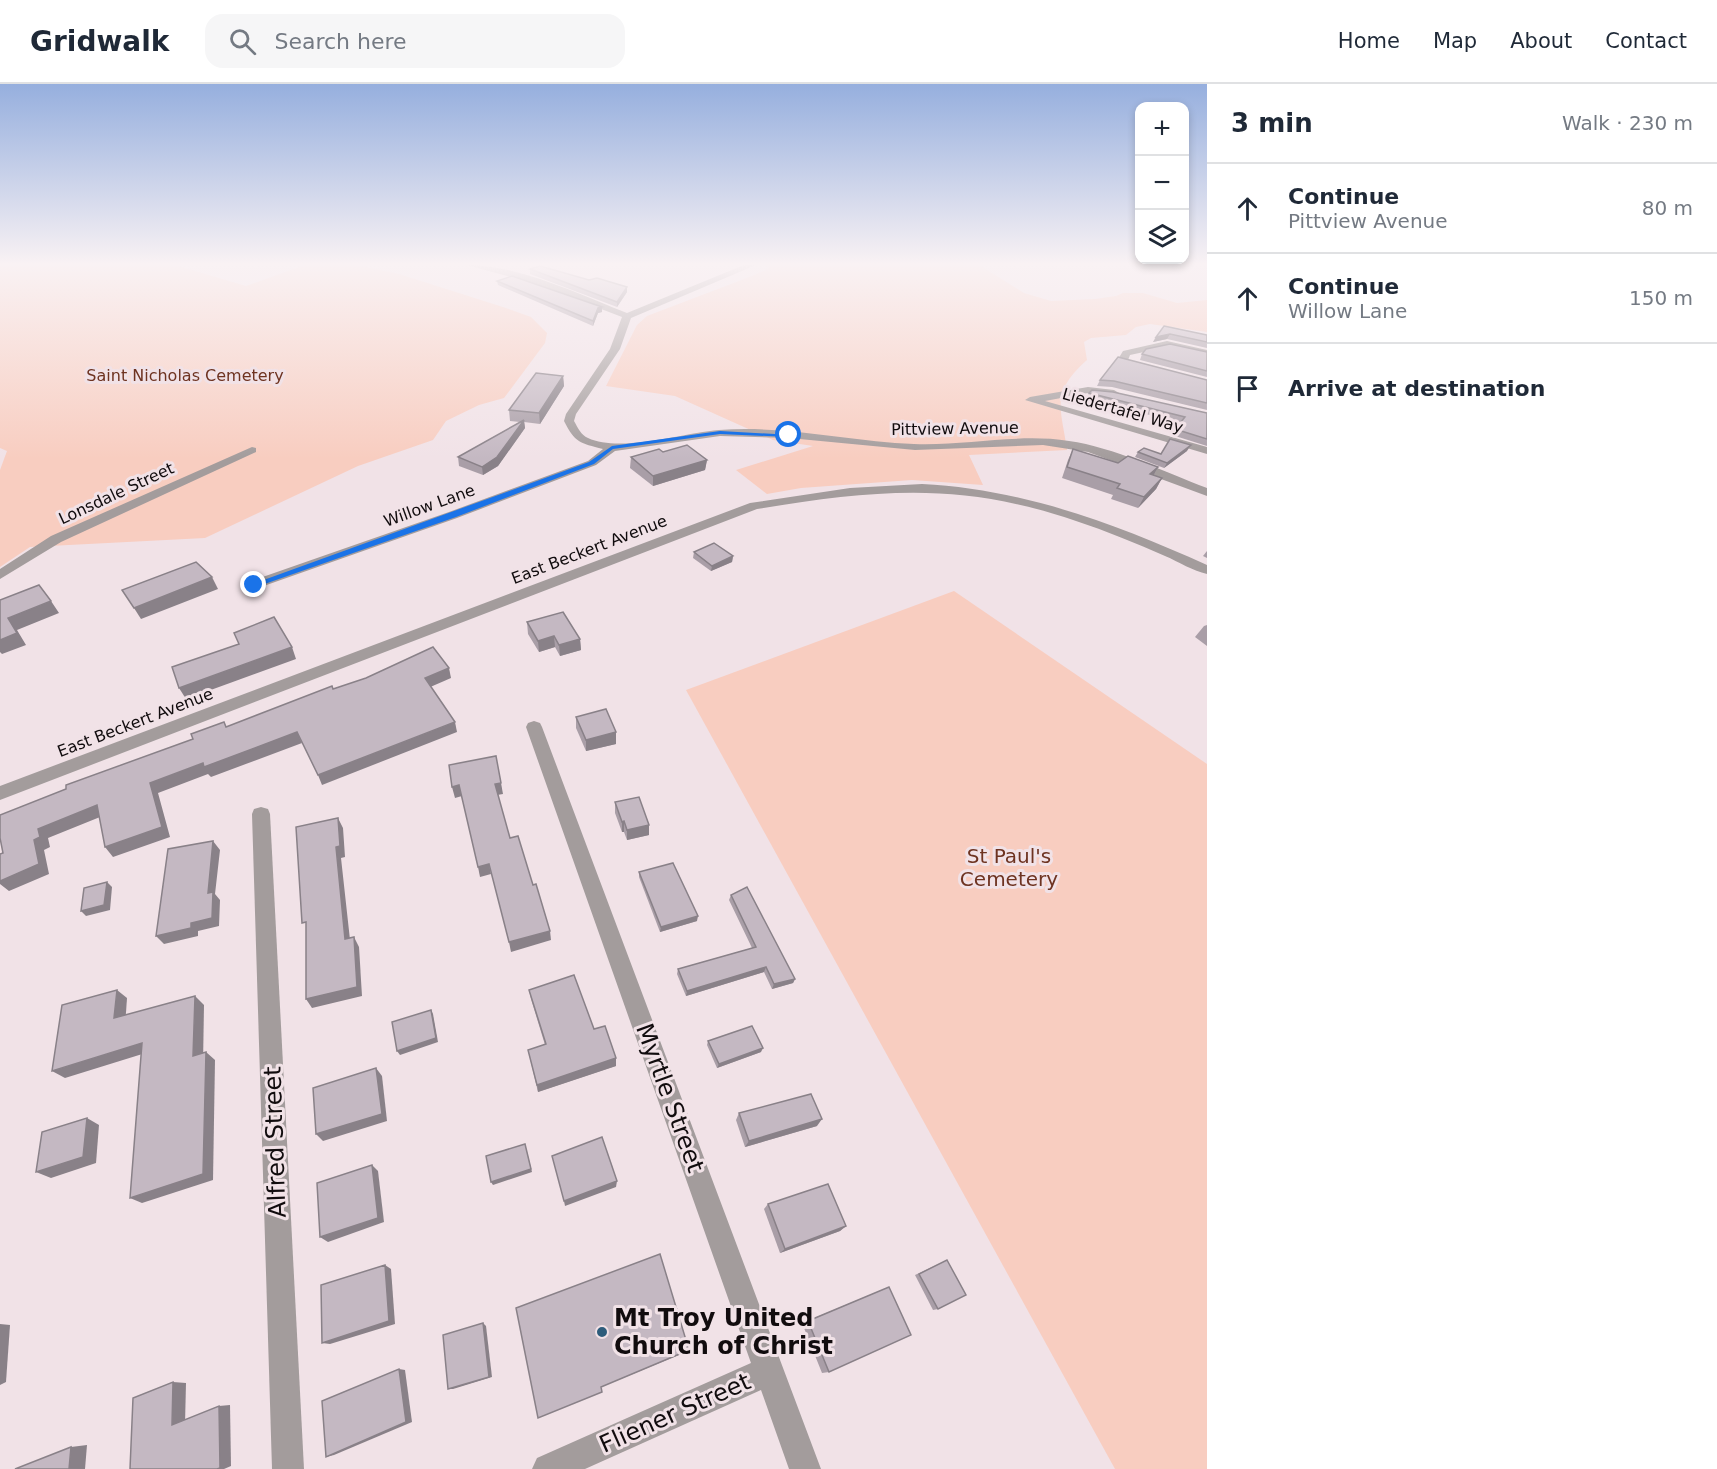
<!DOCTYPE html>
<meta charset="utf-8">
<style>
:root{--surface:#fff;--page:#f6f6f7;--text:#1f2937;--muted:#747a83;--line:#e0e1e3}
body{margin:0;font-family:"DejaVu Sans",sans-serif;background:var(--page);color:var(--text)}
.controls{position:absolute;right:18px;top:18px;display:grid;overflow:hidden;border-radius:12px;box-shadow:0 3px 9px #0003}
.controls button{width:54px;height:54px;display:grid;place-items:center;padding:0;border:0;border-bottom:2px solid var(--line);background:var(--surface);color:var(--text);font:30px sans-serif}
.stop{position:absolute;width:18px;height:18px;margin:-14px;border:4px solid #1a73e8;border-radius:50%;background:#fff}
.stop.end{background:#1a73e8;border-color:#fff;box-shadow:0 2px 6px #0008}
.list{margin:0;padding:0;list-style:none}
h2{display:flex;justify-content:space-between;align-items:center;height:78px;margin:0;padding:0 24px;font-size:26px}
h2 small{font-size:20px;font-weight:400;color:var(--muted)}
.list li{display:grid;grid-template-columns:39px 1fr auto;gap:18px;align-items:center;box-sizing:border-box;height:90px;padding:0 24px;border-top:2px solid var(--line)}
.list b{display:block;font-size:22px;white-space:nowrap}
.list p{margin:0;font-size:20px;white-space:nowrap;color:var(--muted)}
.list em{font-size:20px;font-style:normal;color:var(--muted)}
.icon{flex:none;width:33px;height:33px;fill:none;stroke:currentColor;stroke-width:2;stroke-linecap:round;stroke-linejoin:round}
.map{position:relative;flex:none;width:1207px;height:1385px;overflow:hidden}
header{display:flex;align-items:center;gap:36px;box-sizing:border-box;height:84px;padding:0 30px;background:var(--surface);border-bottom:2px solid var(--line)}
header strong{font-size:28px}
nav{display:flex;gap:33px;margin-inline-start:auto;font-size:21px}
.search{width:420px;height:54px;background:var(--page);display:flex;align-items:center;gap:15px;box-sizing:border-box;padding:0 21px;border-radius:18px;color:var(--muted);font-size:22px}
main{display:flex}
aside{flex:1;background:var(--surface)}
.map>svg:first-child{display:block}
.green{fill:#f8cdc0}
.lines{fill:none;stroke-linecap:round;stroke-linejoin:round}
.minor{fill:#a39c9c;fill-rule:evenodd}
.wall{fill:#a99ea7}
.shaded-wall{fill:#898188}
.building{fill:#c4b8c2;stroke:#898188;stroke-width:1.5}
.route{fill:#1a73e8}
.poi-dot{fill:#2d5c7b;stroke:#f1e2e7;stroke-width:2}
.labels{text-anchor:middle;stroke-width:6;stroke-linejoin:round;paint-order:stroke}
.far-park-label{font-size:16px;fill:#6e3321;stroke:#f1e2e7}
.far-street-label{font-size:16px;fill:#110c0e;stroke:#f1e2e7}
.park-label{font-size:20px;fill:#6e3321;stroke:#f1e2e7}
.near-street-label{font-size:24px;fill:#110c0e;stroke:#f1e2e7}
.near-poi-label{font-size:24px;font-weight:bold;fill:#110c0e;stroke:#f1e2e7;text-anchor:start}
</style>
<header>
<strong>Gridwalk</strong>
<div class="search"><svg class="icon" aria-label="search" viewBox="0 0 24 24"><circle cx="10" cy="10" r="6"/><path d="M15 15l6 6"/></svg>Search here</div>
<nav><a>Home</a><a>Map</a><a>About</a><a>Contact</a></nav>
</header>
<main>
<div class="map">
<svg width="1207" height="1385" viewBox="0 0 1207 1385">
<rect width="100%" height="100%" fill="#f1e2e7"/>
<g class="green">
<polygon points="0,181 175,181 246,202 305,181 356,181 399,190 506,224 531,233 547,249 545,259 504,314 479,321 446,337 433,356 358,382 205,454 30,463 0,483 0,386 7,367 0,364"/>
<path d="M 769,181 L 979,181 L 1024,209 L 1051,217 L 1095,215 L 1116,212 L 1123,209 L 1143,209 L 1177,219 L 1207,216 L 1207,248 L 1150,240 L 1136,243 L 1126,251 L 1091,254 L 1084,258 L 1087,276 C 1050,309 1061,323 1067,366 L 969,371 L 983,401 L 912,396 L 801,404 L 767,410 L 736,386 L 813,362 L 773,356 L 675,312 L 606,302 L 637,241 L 647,232 L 752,192 L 768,185 Z"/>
<polygon points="954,507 1207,680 1207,1385 1115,1385 686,606"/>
</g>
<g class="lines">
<g class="minor">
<path d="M 467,181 C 520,181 578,210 627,229 L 744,181 L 756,181 L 631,234 L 620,265 L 576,330 L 574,337 C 578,344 581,351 588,354 C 620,369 683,349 719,346 C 784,341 849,357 914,360 C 965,362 1018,349 1069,357 C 1113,363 1165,388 1207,404 L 1207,412 L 1088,368 L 1043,361 L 915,366 L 789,354 L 720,352 L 615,367 L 596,381 L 457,434 L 258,504 L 248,504 L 246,501 L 248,498 L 449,428 L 588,377 L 603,365 C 580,359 575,359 564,337 L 566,330 L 610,265 L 622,233 L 536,200 Z"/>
<polygon points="1167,257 1207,266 1207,272 1167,263 1130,271 1128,276 1144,280 1144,284 1117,277 1123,267"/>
<polygon points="1088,303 1114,306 1119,309 1114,312 1088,309 1045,317 1207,363 1207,370 1025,316 1030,313"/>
<polygon points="252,363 256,364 256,368 61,458 0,495 0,485 51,452"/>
<path d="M 922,400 C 1023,405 1116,440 1207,481 L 1207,490 C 1193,487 1179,478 1165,472 C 1136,459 1106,447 1076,437 C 960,397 875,406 757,425 L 0,716 L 0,702 L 750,419 L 850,404 Z"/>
<polygon points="534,637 540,639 542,643 821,1385 789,1385 761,1306 585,1385 532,1385 537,1374 751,1279 526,643 528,639"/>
<polygon points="261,723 268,725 270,730 304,1385 272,1385 252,730 254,725"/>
</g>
</g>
<g class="wall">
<polygon points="530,185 627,208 617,223 530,190"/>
<polygon points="497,197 602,228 598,229 593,242 498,201"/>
<polygon points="1164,242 1207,251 1207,264 1167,255 1153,258"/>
<polygon points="1207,268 1207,293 1140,276 1142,270"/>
<polygon points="563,292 564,302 540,340 524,338 525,344 498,382 483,391 459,382 458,373 520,338 510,337 509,326"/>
<polygon points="1100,296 1207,296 1207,326 1112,303 1097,302"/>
<polygon points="1089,309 1207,329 1207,362 1172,351 1181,339 1087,315"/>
<polygon points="1073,365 1118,379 1158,383 1154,391 1162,394 1156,405 1138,424 1111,415 1113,411 1062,394 1068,376"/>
<polygon points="1187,367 1164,384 1135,373 1138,368 1161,370"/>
<polygon points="663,368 707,376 705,386 653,402 630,384 631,373"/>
<polygon points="1207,467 1207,474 1203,472"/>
<polygon points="694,468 733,472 732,478 711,487 693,474"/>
<polygon points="527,538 580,555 581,566 560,572 555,563 539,568 528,550"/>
<polygon points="1207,541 1207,562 1195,553 1204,542"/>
<polygon points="576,633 616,648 616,660 586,667 576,644"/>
<polygon points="615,718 649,741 649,751 627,756 624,748 622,748 615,729"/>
<polygon points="639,788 697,837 660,848 639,793"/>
<polygon points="731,811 795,895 793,899 772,905 764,888 686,912 677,890 678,885 752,864 729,816"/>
<polygon points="529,906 594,945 616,974 616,982 538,1008 528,966 545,961 531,915"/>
<polygon points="708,957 761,968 717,984 707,961"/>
<polygon points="739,1029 817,1042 745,1063 736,1036"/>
<polygon points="768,1120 846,1142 840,1147 780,1169 764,1125"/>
<polygon points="947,1176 938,1225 933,1226 915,1191"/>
<polygon points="889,1203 829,1288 822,1289 802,1239"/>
</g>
<g class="shaded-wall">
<polygon points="627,203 627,208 617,223 617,218"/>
<polygon points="602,223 602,228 598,229 593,242 593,237 598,224"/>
<polygon points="1170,250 1167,255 1153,258 1156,253"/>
<polygon points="563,292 564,302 540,340 539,329"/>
<polygon points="524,336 525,344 498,382 483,391 482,383"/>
<polygon points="1191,361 1187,367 1164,384 1167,379"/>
<polygon points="707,376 705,386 653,402 653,392"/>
<polygon points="1158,383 1152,394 1150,390"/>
<polygon points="1162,394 1156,405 1138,424 1144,413"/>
<polygon points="733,472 732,478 711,487 712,482"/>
<polygon points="212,493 218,505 141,535 134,524"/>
<polygon points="51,517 59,529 17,546 26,561 2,570 0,568 0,556 8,534"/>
<polygon points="554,552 555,563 539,568 538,557"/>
<polygon points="580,555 581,566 560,572 559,561"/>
<polygon points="292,563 296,575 186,615 179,604"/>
<polygon points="449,584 451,594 428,604 425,594"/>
<polygon points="455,638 457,648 322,701 318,691"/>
<polygon points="297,648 302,659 211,693 208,690 158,709 170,753 113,773 105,763 150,699 203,679"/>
<polygon points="616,648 616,660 586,667 586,656"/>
<polygon points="501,699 503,710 497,711 495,700"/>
<polygon points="459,701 462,712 455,714 452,703"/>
<polygon points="97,721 105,731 48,754 50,763 44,766 49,790 9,807 0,800 0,797 34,756 38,745"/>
<polygon points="338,734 343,744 345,773 341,774 351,865 345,855 336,763"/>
<polygon points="624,737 624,748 622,748 622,738"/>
<polygon points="649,741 649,751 627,756 627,746"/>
<polygon points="213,757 220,766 215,810 220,816 219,842 198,847 198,852 164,860 156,852 191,839 208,809"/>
<polygon points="489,780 491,790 480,793 478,783"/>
<polygon points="107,798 112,803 110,826 86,832 81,827"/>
<polygon points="698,832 697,837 660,848 661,843"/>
<polygon points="550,847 551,856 511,868 509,858"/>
<polygon points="354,853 359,863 362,912 312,924 306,915"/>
<polygon points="766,883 764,888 686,912 687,907"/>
<polygon points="795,895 793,899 772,905 774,900"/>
<polygon points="117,906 127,914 125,943 114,934"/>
<polygon points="195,912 204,921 203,980 193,972"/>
<polygon points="431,926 433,930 438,958 400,971 397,967"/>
<polygon points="142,959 152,967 65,994 52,987"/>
<polygon points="763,964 761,968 717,984 719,980"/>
<polygon points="206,968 215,976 213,1096 142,1119 130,1114"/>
<polygon points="616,974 616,982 538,1008 537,1001"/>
<polygon points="376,984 382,992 387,1037 323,1057 316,1050"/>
<polygon points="87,1034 99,1041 96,1079 51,1094 36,1088"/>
<polygon points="822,1035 817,1042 745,1063 749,1057"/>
<polygon points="525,1060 532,1088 493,1101 491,1098"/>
<polygon points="372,1081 378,1087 384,1138 328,1158 320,1153"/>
<polygon points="617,1097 616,1103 565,1122 564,1117"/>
<polygon points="846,1142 840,1147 780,1169 785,1165"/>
<polygon points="385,1181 391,1185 395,1240 330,1260 322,1259"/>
<polygon points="483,1239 486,1242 492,1293 453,1305 448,1305"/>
<polygon points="0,1240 10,1241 6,1298 0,1301"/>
<polygon points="689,1266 686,1268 601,1303"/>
<polygon points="399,1285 405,1286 412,1338 334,1371 326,1373"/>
<polygon points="173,1298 186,1299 185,1340 172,1341"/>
<polygon points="230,1321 231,1382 224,1385 217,1385 219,1322"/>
<polygon points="87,1361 85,1385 69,1385 71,1363"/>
</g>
<g class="building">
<polygon points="540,182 589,196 597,194 627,203 617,218 530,185"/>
<polygon points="512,192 602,223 598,224 593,237 497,197"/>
<polygon points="1164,242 1207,251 1207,258 1170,250 1156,253"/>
<polygon points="1170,260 1207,268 1207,287 1142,270 1146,265"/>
<polygon points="1118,273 1207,296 1207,319 1114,297 1100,296"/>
<polygon points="536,289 563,292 539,329 509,326"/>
<polygon points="1092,306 1113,308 1207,329 1207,355 1175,345 1185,333 1089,309"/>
<polygon points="524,336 497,373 482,383 458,373"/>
<polygon points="1170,355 1191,361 1167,379 1138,368 1144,364 1161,370"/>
<polygon points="687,361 707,376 653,392 631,373 659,365 663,368"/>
<polygon points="1073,365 1118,379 1128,372 1158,383 1150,390 1162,394 1144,413 1117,404 1120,400 1067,383"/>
<polygon points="714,459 733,472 712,482 694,468"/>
<polygon points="196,478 212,493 134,524 122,506"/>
<polygon points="39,501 51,517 8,534 17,549 0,556 0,516"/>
<polygon points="563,528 580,555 559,561 554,552 538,557 527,538"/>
<polygon points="274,533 292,563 179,604 172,583 239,560 234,549"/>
<polygon points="433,563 449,584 425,594 455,638 318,691 297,648 204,683 203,679 150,699 162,743 105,763 97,721 38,745 40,753 34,756 39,780 0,797 0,770 3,769 0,754 0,731 66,705 66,701 193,655 191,650 224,638 226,643 332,602 333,605 366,594"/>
<polygon points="606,625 616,648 586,656 576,633"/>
<polygon points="496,672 501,699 495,700 510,754 518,752 533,801 536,800 550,847 509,858 489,780 478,783 459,701 452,703 449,681"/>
<polygon points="639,713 649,741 627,746 624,737 622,738 615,718"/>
<polygon points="338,734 340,762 336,763 345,855 354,853 357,903 306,915 306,838 302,839 296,743"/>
<polygon points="213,757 208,809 213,808 212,834 191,839 191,844 156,852 168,765"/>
<polygon points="673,779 698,832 661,843 639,788"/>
<polygon points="107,798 104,821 81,827 84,804"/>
<polygon points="747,803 795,895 774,900 766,883 687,907 678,885 756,863 731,811"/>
<polygon points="574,891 594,945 605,942 616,974 537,1001 528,966 546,960 529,906"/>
<polygon points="117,906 114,934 195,912 193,972 206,968 203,1090 130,1114 142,959 52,987 62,921"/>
<polygon points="431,926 436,954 397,967 392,938"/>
<polygon points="752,942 763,964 719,980 708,957"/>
<polygon points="376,984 382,1030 316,1050 313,1004"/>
<polygon points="811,1010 822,1035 749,1057 739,1029"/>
<polygon points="87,1034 83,1073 36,1088 42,1048"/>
<polygon points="602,1053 617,1097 564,1117 552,1072"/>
<polygon points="525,1060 531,1085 491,1098 486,1072"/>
<polygon points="372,1081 378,1134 320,1153 317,1099"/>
<polygon points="828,1100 846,1142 785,1165 768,1120"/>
<polygon points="660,1170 689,1266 601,1303 602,1308 538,1334 516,1224"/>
<polygon points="947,1176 966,1211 938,1225 919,1190"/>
<polygon points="385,1181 389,1237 322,1259 321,1201"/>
<polygon points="889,1203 911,1251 829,1288 808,1237"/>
<polygon points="483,1239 489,1293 448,1305 443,1251"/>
<polygon points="399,1285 406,1338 326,1373 322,1317"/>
<polygon points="173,1298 172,1341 219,1322 220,1384 217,1385 130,1385 133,1314"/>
<polygon points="71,1363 69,1385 15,1385"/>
</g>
<linearGradient id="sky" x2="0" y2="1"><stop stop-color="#96afde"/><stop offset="0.48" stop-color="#f9f2f4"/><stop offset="1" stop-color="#f9f2f4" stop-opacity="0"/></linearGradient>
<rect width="1207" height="375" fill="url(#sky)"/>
<polygon class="route" points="720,347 792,351 789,353 720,350 613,365 594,380 456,433 256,503 250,501 589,378 612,362"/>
<circle class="poi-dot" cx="602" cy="1248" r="6"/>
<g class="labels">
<g class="far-park-label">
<text x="185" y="297">Saint Nicholas Cemetery</text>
</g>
<g class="far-street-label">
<text transform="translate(1123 326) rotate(16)" y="6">Liedertafel Way</text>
<text transform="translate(955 344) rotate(-1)" y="6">Pittview Avenue</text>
<text transform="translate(116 409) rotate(-25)" y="6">Lonsdale Street</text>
<text transform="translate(429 421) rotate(-20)" y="6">Willow Lane</text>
<text transform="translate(589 465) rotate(-21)" y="6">East Beckert Avenue</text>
<text transform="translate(135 638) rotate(-21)" y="6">East Beckert Avenue</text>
</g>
<g class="park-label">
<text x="1009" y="779">St Paul's<tspan x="1009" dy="23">Cemetery</tspan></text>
</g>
<g class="near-street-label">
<text transform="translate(670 1014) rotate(70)" y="8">Myrtle Street</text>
<text transform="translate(275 1058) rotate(-92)" y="8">Alfred Street</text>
<text transform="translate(675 1329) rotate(-24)" y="8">Fliener Street</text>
</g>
<g class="near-poi-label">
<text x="614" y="1242">Mt Troy United<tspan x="614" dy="28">Church of Christ</tspan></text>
</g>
</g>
</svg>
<div class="controls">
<button>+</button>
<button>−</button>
<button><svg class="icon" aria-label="layers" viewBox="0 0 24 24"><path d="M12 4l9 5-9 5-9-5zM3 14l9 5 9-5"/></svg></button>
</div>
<div class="stop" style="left:789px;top:351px"></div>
<div class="stop end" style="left:254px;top:501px"></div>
</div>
<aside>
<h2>3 min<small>Walk · 230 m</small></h2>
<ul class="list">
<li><svg class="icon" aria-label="ahead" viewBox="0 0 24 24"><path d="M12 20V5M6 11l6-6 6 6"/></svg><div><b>Continue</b><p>Pittview Avenue</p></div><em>80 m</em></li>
<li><svg class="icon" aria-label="ahead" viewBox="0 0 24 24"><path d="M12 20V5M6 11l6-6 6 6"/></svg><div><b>Continue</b><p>Willow Lane</p></div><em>150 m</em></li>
<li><svg class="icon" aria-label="arrive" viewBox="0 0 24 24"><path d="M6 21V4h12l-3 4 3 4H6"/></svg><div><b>Arrive at destination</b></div></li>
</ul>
</aside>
</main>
